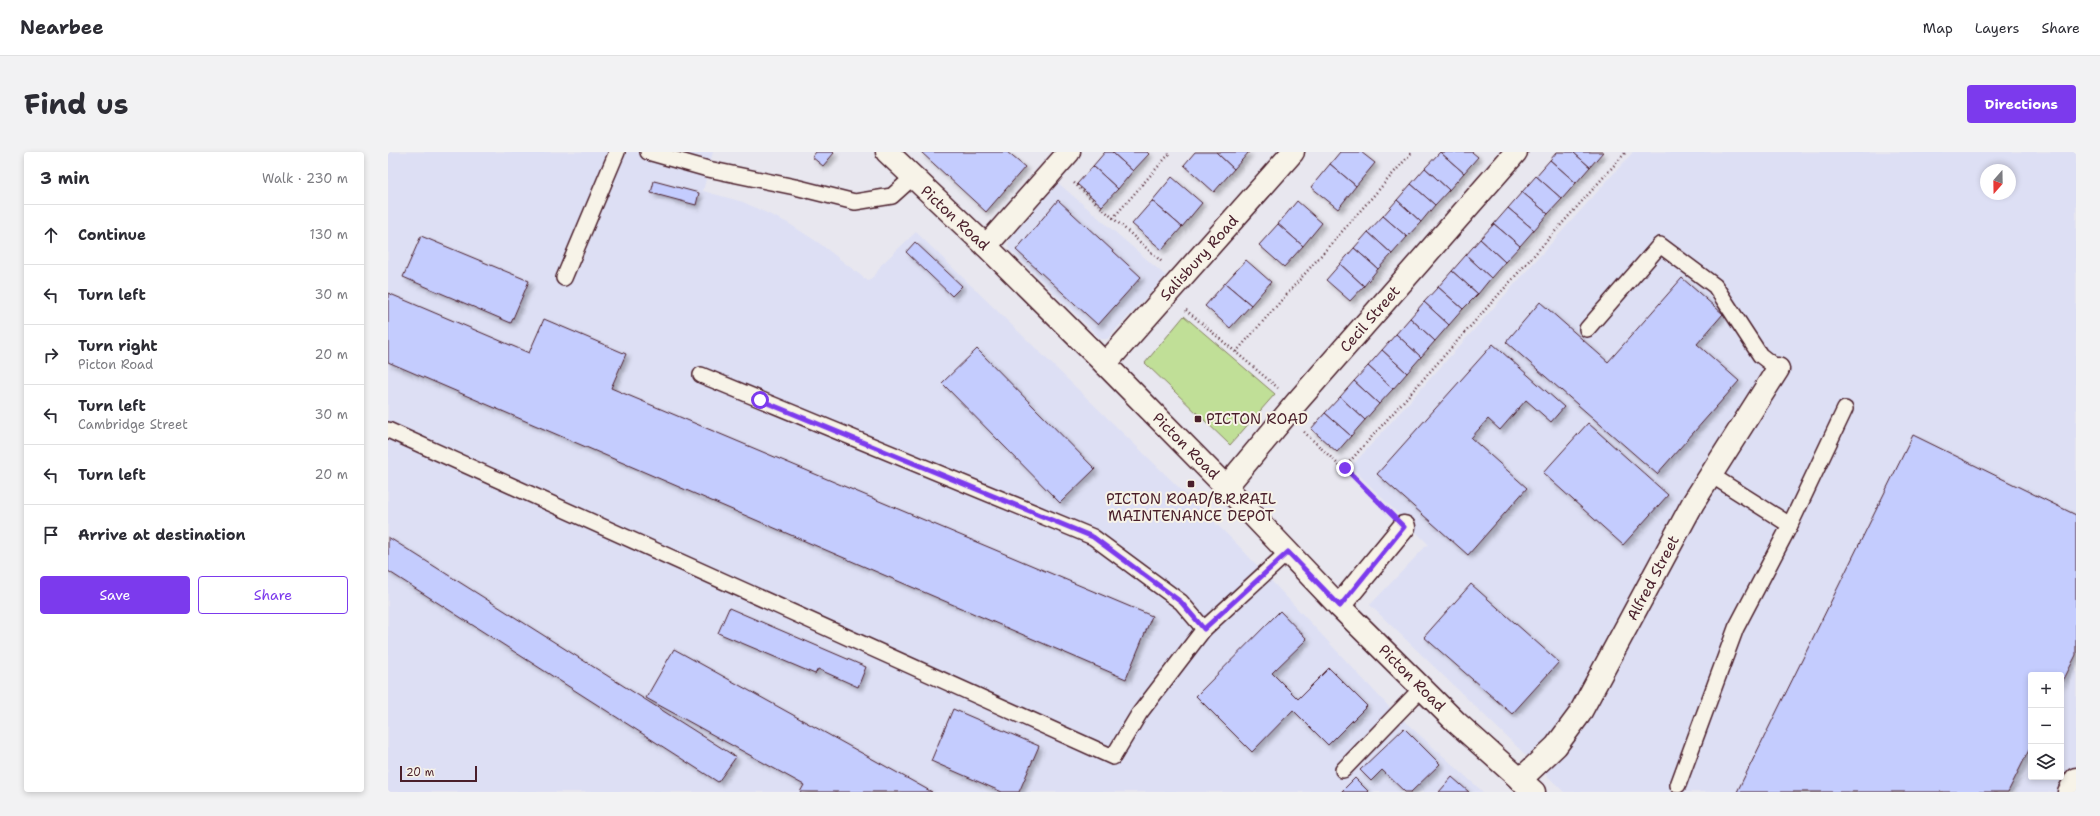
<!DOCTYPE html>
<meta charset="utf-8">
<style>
:root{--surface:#fff;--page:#f2f2f3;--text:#2b2b33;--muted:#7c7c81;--line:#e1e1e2;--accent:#7c3aed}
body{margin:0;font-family:"Shantell Sans",sans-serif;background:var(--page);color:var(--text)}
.controls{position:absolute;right:12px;bottom:12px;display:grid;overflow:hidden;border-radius:4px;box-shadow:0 2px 6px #0003}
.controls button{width:36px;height:36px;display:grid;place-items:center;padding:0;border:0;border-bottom:1px solid var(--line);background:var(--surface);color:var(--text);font:20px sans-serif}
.compass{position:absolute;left:1592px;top:12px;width:36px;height:36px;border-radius:50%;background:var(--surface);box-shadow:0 2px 6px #0003;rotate:200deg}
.scale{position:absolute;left:12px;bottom:10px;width:77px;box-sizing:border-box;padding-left:4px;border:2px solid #4a1f2b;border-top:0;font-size:11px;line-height:14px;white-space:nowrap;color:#4a1f2b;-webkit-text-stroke:3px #f7f3e8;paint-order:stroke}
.stop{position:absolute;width:12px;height:12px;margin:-9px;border:3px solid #7c3aed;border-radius:50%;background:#fff}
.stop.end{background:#7c3aed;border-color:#fff;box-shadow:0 1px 4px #0008}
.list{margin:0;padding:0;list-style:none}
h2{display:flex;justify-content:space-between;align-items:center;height:52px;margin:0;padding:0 16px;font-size:17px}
h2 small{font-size:13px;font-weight:400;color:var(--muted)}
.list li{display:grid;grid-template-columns:26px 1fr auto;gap:12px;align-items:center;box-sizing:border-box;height:60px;padding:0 16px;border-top:1px solid var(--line)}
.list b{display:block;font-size:15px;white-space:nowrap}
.list p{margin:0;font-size:13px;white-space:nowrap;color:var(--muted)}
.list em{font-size:13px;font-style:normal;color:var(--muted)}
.actions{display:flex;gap:8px;padding:12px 16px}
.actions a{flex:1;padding:9px 0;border:1px solid var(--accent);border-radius:4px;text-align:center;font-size:14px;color:var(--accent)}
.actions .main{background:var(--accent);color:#fff}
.icon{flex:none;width:22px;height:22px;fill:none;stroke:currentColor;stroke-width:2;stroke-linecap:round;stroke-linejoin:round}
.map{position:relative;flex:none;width:1688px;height:640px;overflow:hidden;border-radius:4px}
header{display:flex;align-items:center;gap:24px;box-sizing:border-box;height:56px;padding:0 20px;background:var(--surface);border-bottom:1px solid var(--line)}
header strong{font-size:19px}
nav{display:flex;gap:22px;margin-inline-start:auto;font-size:14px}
.intro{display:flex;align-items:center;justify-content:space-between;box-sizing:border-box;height:96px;padding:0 24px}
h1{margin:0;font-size:28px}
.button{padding:10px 18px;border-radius:4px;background:var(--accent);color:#fff;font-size:14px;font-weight:700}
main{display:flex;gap:24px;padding:0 24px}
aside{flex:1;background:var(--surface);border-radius:4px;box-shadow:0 2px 6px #0003}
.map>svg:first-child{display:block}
.built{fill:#dddff4;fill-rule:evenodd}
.green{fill:#c0df97;stroke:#857f61}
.building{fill:#c4ccfe;stroke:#4a1f2b;filter:url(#shadow)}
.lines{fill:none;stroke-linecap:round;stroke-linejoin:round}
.lane-casing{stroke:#4a1f2b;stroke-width:18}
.street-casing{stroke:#4a1f2b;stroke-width:25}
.secondary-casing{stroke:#4a1f2b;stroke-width:25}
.path{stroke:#4a1f2b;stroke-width:2.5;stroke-dasharray:1 3;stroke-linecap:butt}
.lane{stroke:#f7f3e8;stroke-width:15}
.street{stroke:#f7f3e8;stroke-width:22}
.secondary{stroke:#f7f3e8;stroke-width:22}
.route{stroke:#7c3aed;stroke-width:5}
.poi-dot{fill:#4a1f2b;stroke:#f7f3e8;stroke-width:1.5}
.labels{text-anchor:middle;stroke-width:4;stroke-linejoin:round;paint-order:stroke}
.street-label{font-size:15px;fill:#4a1f2b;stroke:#f7f3e8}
.poi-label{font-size:15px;fill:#4a1f2b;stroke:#f7f3e8;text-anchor:start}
</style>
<header>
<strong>Nearbee</strong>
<nav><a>Map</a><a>Layers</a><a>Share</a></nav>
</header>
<div class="intro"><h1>Find us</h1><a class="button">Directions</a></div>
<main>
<aside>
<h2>3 min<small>Walk · 230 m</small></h2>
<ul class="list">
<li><svg class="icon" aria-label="ahead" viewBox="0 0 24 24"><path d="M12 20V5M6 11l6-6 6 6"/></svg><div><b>Continue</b></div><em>130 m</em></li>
<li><svg class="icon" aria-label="left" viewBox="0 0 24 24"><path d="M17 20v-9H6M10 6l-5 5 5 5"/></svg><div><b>Turn left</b></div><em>30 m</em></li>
<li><svg class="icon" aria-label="right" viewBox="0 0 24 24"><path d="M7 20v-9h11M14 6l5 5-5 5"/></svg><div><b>Turn right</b><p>Picton Road</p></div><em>20 m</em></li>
<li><svg class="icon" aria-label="left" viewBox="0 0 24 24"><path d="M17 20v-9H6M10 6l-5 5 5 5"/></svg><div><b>Turn left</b><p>Cambridge Street</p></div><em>30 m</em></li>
<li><svg class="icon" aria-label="left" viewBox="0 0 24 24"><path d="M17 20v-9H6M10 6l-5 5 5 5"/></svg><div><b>Turn left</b></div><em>20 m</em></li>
<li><svg class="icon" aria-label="arrive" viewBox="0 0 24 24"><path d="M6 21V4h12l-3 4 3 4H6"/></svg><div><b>Arrive at destination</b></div></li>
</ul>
<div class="actions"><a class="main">Save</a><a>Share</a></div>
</aside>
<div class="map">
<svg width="1688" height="640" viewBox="0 0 1688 640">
<defs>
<filter id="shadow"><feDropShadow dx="3.5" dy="3.5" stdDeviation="2" flood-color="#0004"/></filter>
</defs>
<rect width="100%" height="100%" fill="#e8e7ef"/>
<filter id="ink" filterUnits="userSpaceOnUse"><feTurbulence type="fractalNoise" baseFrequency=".025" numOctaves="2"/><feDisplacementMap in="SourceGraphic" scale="8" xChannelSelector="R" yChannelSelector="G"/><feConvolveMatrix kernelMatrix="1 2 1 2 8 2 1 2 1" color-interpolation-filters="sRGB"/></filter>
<g filter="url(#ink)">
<g class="built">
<polygon points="0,0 325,0 315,39 355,50 400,71 431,91 480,129 488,122 493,113 528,80 849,392 1004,558 1095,640 0,640"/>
<path d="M 1245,0 L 1688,0 L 1688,640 L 1176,640 L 982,453 L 1040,392 L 963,315 ZM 1598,18 L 1622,18 L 1622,42 L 1598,42 ZM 1643,523 L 1673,523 L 1673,625 L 1643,625 Z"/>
<polygon points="669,30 778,124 719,187 713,187 622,98 620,94 622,84"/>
</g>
<polygon class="green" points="796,164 887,242 842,293 757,211"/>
<g class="building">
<polygon points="428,0 445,0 446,1 435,14 424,5"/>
<polygon points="533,0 619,0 637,15 598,60"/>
<polygon points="717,0 724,0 745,19 730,37 705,14"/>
<polygon points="724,0 759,0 761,2 745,19"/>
<polygon points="807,0 828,0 846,17 826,40 796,13"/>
<polygon points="828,0 861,0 846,17"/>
<polygon points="952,0 973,0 987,11 968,34 942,12"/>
<polygon points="1052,0 1076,21 1061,38 1037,16"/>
<polygon points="1052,0 1084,0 1090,5 1076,21"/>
<polygon points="1169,0 1185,0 1202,15 1188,31 1162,8"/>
<polygon points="1185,0 1215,0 1202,15"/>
<polygon points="1162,8 1188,31 1174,47 1148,24"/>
<polygon points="942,12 968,34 950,57 923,35"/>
<polygon points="705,14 730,37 714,54 689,32"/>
<polygon points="1037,16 1061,38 1047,53 1023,32"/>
<polygon points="1148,24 1174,47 1160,62 1134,40"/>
<polygon points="784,25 814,51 794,75 764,49"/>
<polygon points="266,29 311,41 308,53 263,41"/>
<polygon points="1023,32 1047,53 1033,70 1009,48"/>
<polygon points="1134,40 1160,62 1146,78 1120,56"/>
<polygon points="670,48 753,125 710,173 628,98"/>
<polygon points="1009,48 1033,70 1019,85 995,64"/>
<polygon points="764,49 794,75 774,98 744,72"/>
<polygon points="909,49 934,71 915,94 890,72"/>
<polygon points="1120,56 1146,78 1132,94 1106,72"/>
<polygon points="995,64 1019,85 1004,102 980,80"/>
<polygon points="890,72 915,94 896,115 871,93"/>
<polygon points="1106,72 1132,94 1117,110 1092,87"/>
<polygon points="980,80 1004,102 990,117 966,96"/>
<polygon points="33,84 141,129 123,171 15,125"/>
<polygon points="1092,87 1117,110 1103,126 1078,103"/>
<polygon points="527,90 574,134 564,144 518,100"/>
<polygon points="966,96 990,117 976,134 952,112"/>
<polygon points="1078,103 1103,126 1090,142 1064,119"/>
<polygon points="858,108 883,130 863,153 837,131"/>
<polygon points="952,112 976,134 962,149 938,128"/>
<polygon points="1064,119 1090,142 1075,157 1050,135"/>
<polygon points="1294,126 1335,162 1309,192 1351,229 1269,322 1118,190 1152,150 1220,210"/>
<polygon points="837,131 863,153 842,176 817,154"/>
<polygon points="1050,135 1075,157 1061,173 1036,150"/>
<polygon points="0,141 141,201 156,167 238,202 223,236 764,464 738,527 0,210"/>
<polygon points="1036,150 1061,173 1047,189 1022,166"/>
<polygon points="1022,166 1047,189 1033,205 1008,182"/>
<polygon points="1008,182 1033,205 1019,221 994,198"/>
<polygon points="1105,192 1176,255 1163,270 1138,248 1112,278 1100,267 1083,286 1139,336 1080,403 989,322"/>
<polygon points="589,197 707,317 672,351 554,231"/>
<polygon points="994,198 1019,221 1005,237 980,214"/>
<polygon points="980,214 1005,237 991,252 966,229"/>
<polygon points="966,229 991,252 977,268 952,245"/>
<polygon points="952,245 977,268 963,284 937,261"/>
<polygon points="937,261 963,284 949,300 923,277"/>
<polygon points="1200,271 1280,343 1235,393 1155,321"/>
<polygon points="1525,283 1688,363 1688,503 1673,533 1673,523 1643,523 1643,594 1620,640 1349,640"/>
<polygon points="0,385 348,605 330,630 0,419"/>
<polygon points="1083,432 1171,510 1124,562 1036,485"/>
<polygon points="341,456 478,515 470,535 430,517 427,522 330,481"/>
<polygon points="892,459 919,487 884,521 910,547 941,516 979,554 940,593 905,558 864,600 808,544"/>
<polygon points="286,497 544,640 412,640 416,633 258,546"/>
<polygon points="565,557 651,594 631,640 614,640 543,609"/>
<polygon points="1016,576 1052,612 1023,640 1017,640 994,618 983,629 972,618"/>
<polygon points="1064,625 1081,640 1051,640"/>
<polygon points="967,626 981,640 953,640"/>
</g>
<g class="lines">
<g class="lane-casing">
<g id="lane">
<polyline points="260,0 320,17 407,35 467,50 504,44 524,26"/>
<polyline points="176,126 229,0"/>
<polyline points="1199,177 1272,93 1327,134 1372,203 1390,217"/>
<polyline points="313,223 705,385 793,450 816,477 900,400"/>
<polyline points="0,278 725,605 751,562 816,477"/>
<polyline points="1323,323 1402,373"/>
<polyline points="955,618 1034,536"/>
<polyline points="1290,633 1348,476 1402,373 1457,257"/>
</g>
</g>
<g class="street-casing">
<g id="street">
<polyline points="598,94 681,0"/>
<polyline points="717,212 905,0"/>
<polyline points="838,335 908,251 1128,0"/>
<polyline points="951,454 1016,375"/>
<polyline points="1132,628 1168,594 1191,563 1305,351 1390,217"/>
<polyline points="1681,640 1688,627"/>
</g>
</g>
<g class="secondary-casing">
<polyline id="secondary" points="499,0 598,94 717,212 838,335 951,454 1068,570 1146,640"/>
</g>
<g class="path">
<polyline points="686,31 774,110"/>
<polyline points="725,66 783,0"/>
<polyline points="798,158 890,236"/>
<polyline points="848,200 1024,0"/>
<polyline points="916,280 955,317 1238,0"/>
<polyline points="957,315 998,358"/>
</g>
<use href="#lane" class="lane"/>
<use href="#street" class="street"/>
<use href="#secondary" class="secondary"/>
</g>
</g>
<g class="lines" filter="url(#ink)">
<polyline class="route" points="372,248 705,385 793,450 816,477 900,400 952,454 1016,375 957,316"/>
</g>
<g class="poi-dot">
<rect x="806" y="263" width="8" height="8" rx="2"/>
<rect x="799" y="328" width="8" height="8" rx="2"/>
</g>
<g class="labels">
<g class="street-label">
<text transform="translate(567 66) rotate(43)" y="5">Picton Road</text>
<text transform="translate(811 106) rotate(-48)" y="5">Salisbury Road</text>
<text transform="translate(982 167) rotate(-49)" y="5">Cecil Street</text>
<text transform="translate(798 294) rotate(45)" y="5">Picton Road</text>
<text transform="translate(1265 426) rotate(-62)" y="5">Alfred Street</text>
<text transform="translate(1024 526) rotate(45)" y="5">Picton Road</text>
</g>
<g class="poi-label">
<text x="818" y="272">PICTON ROAD</text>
<text x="803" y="352" text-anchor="middle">PICTON ROAD/B.R.RAIL<tspan x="803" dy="17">MAINTENANCE DEPOT</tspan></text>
</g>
</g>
</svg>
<div class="controls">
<button>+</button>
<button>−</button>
<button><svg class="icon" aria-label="layers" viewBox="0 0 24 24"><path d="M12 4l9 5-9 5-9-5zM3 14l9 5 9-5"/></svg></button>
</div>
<svg class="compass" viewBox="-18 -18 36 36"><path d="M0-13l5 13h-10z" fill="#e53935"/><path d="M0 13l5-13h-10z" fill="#7c7c81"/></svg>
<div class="scale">20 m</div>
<div class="stop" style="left:372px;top:248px"></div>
<div class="stop end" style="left:957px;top:316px"></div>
</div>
</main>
